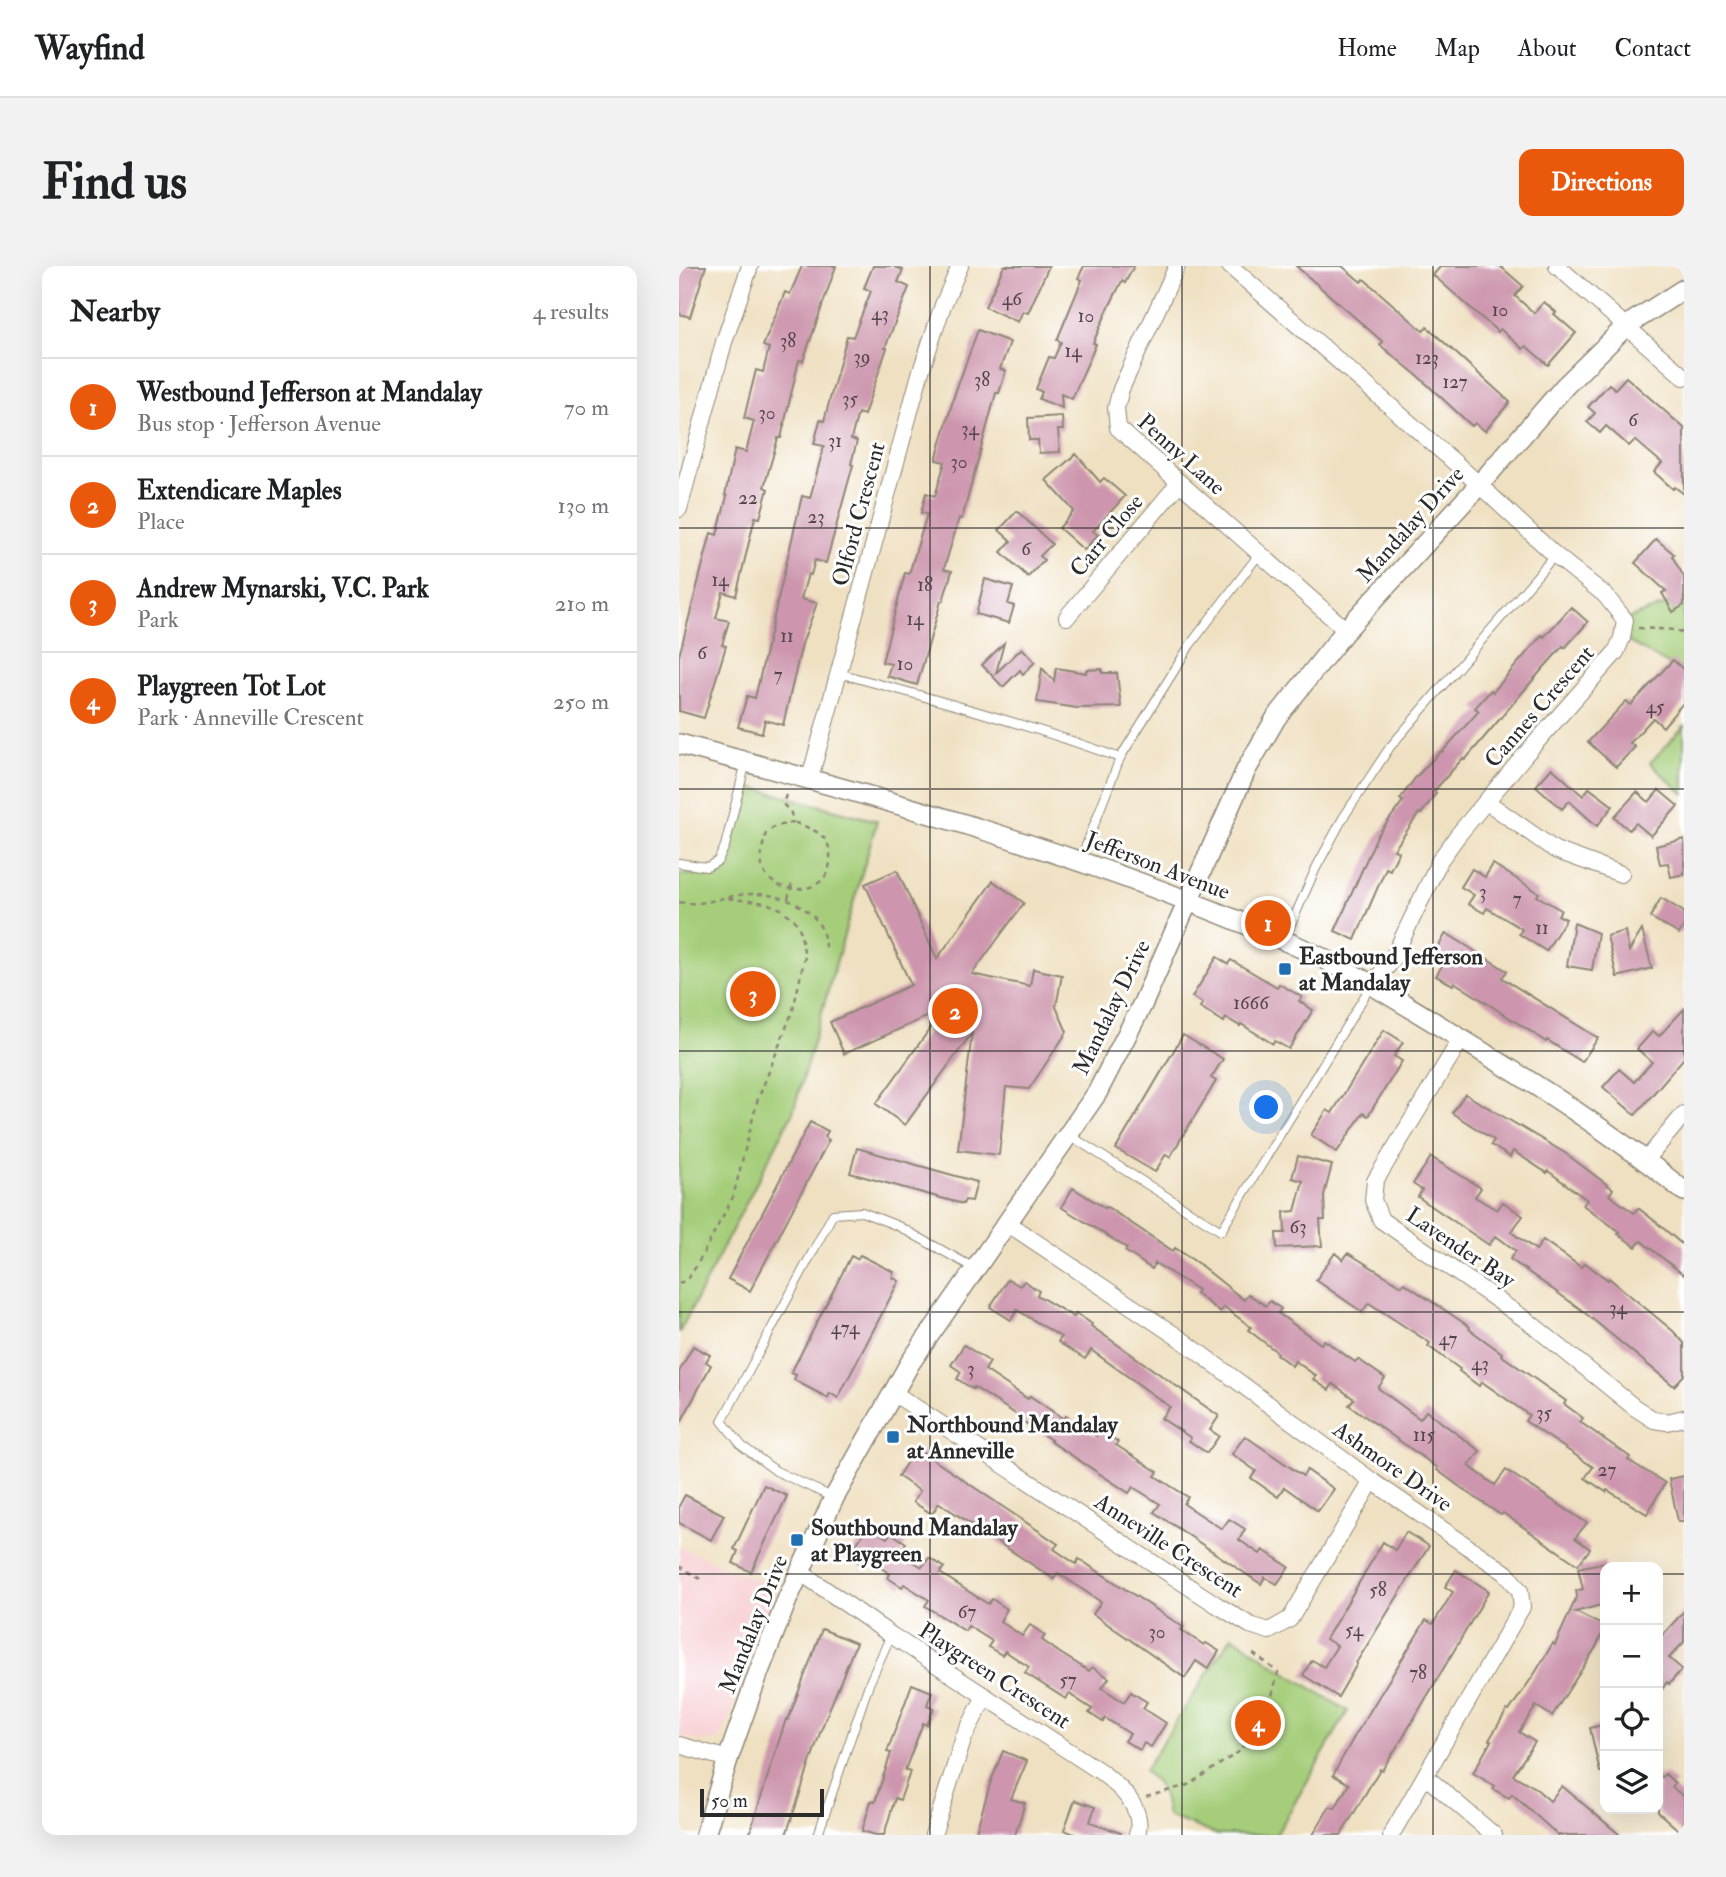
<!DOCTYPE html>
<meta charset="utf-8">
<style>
:root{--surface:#fff;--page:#f2f2f2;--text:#202124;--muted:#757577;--line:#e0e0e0;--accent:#ea580c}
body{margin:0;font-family:"IM FELL Double Pica",serif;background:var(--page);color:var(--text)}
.controls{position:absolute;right:21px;bottom:21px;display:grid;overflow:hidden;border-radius:14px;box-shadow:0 7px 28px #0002}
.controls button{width:63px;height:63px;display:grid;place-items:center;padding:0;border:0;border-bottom:2px solid var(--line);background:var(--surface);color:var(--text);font:35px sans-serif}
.scale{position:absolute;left:21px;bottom:18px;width:124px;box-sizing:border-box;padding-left:7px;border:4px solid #2b2b2b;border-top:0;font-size:19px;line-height:24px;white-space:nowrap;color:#2b2b2b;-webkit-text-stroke:5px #fff;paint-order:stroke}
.you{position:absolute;left:588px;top:842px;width:24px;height:24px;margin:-18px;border:5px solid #fff;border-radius:50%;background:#1a73e8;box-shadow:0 0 0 10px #1a73e833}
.badge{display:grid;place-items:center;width:46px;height:46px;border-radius:50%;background:var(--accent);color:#fff;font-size:23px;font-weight:700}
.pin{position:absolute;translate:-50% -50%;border:4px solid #fff;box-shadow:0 2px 7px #0006}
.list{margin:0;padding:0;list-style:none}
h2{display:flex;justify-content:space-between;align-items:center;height:91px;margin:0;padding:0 28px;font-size:30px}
h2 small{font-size:23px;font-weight:400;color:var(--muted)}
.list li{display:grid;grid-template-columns:46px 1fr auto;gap:21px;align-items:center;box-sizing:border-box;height:98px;padding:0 28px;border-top:2px solid var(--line)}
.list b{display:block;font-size:26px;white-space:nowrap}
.list p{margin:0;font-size:23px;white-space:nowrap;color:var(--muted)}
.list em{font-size:23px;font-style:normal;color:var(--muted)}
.icon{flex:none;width:38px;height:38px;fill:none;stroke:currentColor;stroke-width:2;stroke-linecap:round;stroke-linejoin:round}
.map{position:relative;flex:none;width:1005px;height:1569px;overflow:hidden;border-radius:14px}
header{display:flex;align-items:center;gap:42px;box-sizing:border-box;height:98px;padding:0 35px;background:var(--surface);border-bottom:2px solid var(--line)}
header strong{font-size:33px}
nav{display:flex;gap:38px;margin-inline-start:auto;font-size:24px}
.intro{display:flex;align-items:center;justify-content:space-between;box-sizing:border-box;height:168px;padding:0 42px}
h1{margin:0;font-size:49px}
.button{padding:18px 32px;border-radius:14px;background:var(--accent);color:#fff;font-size:24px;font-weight:700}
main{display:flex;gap:42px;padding:0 42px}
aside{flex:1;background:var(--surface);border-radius:14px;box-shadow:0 7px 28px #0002}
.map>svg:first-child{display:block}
.built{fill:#f7cfd3}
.green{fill:#a6ce7a;stroke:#687c52;stroke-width:2}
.building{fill:#cd96ae}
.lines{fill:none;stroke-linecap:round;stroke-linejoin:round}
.service-casing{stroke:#8d8676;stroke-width:10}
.minor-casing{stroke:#8d8676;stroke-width:18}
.tertiary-casing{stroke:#8d8676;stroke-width:22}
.path{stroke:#8d8676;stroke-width:2.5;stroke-dasharray:5 5;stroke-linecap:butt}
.service{stroke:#fff;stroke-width:8}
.minor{stroke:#fff;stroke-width:16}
.tertiary{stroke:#fff;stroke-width:19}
.grid{fill:none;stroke:#2b2b2b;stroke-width:2;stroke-opacity:0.55}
.poi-dot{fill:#1f6fb2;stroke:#fff;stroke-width:2.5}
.labels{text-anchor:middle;stroke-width:6;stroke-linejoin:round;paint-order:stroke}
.number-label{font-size:19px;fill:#54464c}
.street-label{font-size:23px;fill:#2b2b2b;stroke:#fff}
.poi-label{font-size:23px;font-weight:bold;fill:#2b2b2b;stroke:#fff;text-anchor:start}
</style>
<header>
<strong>Wayfind</strong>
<nav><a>Home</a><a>Map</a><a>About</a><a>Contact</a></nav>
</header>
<div class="intro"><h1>Find us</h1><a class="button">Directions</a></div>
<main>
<aside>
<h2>Nearby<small>4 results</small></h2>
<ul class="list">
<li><span class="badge">1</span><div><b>Westbound Jefferson at Mandalay</b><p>Bus stop · Jefferson Avenue</p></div><em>70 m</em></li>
<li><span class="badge">2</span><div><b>Extendicare Maples</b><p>Place</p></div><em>130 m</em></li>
<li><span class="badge">3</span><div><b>Andrew Mynarski, V.C. Park</b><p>Park</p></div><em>210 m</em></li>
<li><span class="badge">4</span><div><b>Playgreen Tot Lot</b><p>Park · Anneville Crescent</p></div><em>250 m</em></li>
</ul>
</aside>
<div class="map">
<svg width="1005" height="1569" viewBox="0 0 1005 1569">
<rect width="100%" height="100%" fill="#fff"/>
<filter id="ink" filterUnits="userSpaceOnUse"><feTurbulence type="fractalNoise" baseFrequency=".0143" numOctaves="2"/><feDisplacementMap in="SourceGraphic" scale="14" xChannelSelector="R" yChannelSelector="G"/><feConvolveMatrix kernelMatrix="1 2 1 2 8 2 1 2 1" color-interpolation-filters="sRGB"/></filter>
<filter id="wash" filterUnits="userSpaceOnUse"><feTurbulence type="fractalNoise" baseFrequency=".00686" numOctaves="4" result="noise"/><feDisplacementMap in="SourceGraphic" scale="28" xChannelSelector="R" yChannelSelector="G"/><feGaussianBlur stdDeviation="1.57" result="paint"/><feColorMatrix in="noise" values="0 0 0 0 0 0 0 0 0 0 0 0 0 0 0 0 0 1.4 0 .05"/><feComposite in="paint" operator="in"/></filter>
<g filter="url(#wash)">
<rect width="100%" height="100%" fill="#efe0c1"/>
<polygon class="built" points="0,1281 98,1323 46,1462 39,1474 22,1475 0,1470"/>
<g class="green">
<polygon points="1005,332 1005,407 943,372 946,354"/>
<polygon points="1005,460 1005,528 971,497"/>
<polygon points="71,521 198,555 114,846 0,1067 0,608 26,609 45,603"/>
<path d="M 553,1370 L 600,1402 L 669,1445 L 597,1569 L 539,1569 L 488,1550 C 484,1527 484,1520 465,1505 Z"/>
</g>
<g id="blocks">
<g class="building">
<polygon points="0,0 27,0 11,51 0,48"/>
<polygon points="123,0 157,0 124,95 120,94 102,172 99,172 85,221 89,223 81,252 76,251 57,330 44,326 37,352 50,355 43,379 47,380 25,452 0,445 0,390 32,267 38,269 48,230 46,229 56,183 67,186 75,155 65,152 77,104 84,106 90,82 84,80 106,26 111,28"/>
<polygon points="194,0 214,0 224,4 219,16 230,21 206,82 208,82 185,149 179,147 172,173 178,175 172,198 174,199 147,297 136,294 132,309 129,308 122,333 138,337 123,378 104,459 86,454 83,467 59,461 68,430 76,432 123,230 131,232 145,180 135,178 141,154 145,155 168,70 174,71 192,25 185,22"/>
<polygon points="325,0 370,0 349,47 344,45 339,56 306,41"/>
<polygon points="405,0 455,0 446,17 443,15 429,43 414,77 417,78 393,133 382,128 383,142 360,133 363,126 357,123 370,91 375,92 382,76 378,74 403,14 399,12"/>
<polygon points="617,0 663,0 682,16 685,13 744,65 748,61 831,136 806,165 796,157 793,160 740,111 701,79 704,76"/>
<polygon points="762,0 821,0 844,20 836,30 855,47 865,36 877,46 875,48 897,67 869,99 847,80 844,83 821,63 819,66 754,9"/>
<polygon points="299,64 331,76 321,103 327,105 320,127 317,127 283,253 280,252 265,303 273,305 264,335 262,335 238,419 208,410 212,398 203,396 226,307 230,308 248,248 242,247 247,227 256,230 266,196 257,194 276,127"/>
<polygon points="947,111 1005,162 1005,228 996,221 994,223 975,206 983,197 956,174 950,180 927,160 921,167 908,156 916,147 909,141 930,118 936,123"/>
<polygon points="383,150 384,164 379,164 381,186 360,187 359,174 350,174 349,152"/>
<polygon points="397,188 421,216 425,212 446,230 414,265 419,269 405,284 380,262 395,245 367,214"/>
<polygon points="338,245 373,278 361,290 365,294 349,311 322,286 332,275 320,264"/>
<polygon points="977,273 995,288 993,290 1005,311 1005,339 994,346 983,327 987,325 956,297"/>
<polygon points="306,313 334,321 329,338 335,340 330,357 297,348"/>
<polygon points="892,341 909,356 886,382 884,380 860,407 786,494 784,492 755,525 757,527 742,548 740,547 715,584 720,586 711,604 707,602 676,674 656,665 698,570 724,535 721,533 737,511 762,485 763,486 800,445 796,442 812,424 814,426 863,369 865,371"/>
<polygon points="325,377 317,407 343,382 356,396 344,408 341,404 324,421 303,399"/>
<polygon points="994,394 1005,404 1005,436 984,461 974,452 951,477 956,481 937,501 909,476 947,435 952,439"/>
<polygon points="363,402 375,415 377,402 407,407 407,404 423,403 423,407 438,407 442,441 398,442 358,436"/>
<polygon points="873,502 904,530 910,522 934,540 918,560 890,535 883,543 857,520"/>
<polygon points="980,524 999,540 972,570 957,557 950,564 935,551 958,526 970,536"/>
<polygon points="1005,573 1005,608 992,611 989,597 981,598 977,580"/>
<polygon points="814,598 860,627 858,630 882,644 879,649 887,653 867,685 840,668 843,663 808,642 805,647 789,638 795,629 782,621 793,603 806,611"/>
<polygon points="218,604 258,693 314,615 345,637 293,708 351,720 354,703 383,709 377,741 388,766 350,823 327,821 320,889 279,884 293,767 226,859 197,838 265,743 165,788 151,756 232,719 186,618"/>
<polygon points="982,632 1005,646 1005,660 1000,668 971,651"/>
<polygon points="895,657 919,667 913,704 888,700"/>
<polygon points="963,664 973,702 938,711 928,670 946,665 950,685"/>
<polygon points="767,667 828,705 823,712 919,772 903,796 868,774 867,776 854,767 775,716 774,719 757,710 764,698 753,692"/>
<polygon points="538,691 549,698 552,694 598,721 600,718 623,731 620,735 634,744 610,783 596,775 594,778 562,758 561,760 547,752 545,756 521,741 524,737 513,731"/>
<polygon points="1005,743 1005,792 956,849 924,821 940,803 955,816 973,796 958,783 974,765 980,770"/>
<polygon points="705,764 724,776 715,790 723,795 689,850 684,847 658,886 632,869 648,844 653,847"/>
<polygon points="504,769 544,793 532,812 537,815 525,835 491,891 487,888 476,906 437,883"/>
<polygon points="786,828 886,887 934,923 930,929 955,947 959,942 977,956 1005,980 1005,1009 962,975 957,981 939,968 941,966 904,939 908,934 869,905 868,907 834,885 831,891 812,879 815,874 773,847"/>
<polygon points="131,856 149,865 146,871 150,874 71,1025 49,1013"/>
<polygon points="178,882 298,916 293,935 286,934 284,938 171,907"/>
<polygon points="619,890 653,899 645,929 646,954 641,954 643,980 598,982 597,967 606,967 605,946 616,945 624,915 613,912"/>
<polygon points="752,891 802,922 796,931 818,944 824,936 844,950 832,966 857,984 864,974 902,1001 906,997 929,1014 930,1012 994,1065 1005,1077 1005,1109 995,1120 900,1042 831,993 837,985 817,970 810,979 739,931 743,924 734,918"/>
<polygon points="394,922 426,942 428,941 494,985 496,982 520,998 565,1034 569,1028 587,1040 591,1035 602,1043 599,1047 642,1078 645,1074 676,1096 679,1093 706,1112 699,1122 741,1153 747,1145 801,1185 790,1200 816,1219 827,1204 908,1257 896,1272 911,1283 899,1299 824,1247 822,1249 788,1226 758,1204 759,1202 670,1139 675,1133 654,1118 650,1124 634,1113 637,1110 616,1095 613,1100 597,1088 598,1086 569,1064 572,1061 545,1041 541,1046 517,1027 519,1024 476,997 473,1003 446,985 448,982 382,941"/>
<polygon points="656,987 664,994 669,987 723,1020 725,1017 791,1061 790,1063 823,1087 822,1089 887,1135 885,1138 904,1152 901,1156 951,1191 949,1194 986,1217 968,1248 928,1224 927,1226 906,1212 914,1201 846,1155 850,1149 803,1116 800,1120 780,1105 781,1103 749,1080 751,1077 690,1037 683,1046 637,1014"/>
<polygon points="181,989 215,1006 213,1011 220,1015 159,1132 151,1127 149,1132 115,1114 117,1109 112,1107 172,990 178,993"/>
<polygon points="329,1013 341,1020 345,1015 360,1025 358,1029 395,1051 397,1047 413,1058 412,1060 540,1150 531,1164 540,1170 528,1187 510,1175 512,1172 482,1152 491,1141 412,1084 406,1093 379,1076 382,1071 338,1044 332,1054 311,1041"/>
<polygon points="285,1079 311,1096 306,1104 349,1133 351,1130 385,1153 387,1150 417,1170 421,1164 439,1176 437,1179 479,1206 476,1210 509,1231 505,1238 543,1263 550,1253 566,1263 560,1274 581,1288 584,1284 610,1301 598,1318 586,1311 582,1318 475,1246 481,1238 454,1221 450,1227 371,1175 372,1174 337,1151 338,1149 295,1121 294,1123 278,1113 282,1106 272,1099"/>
<polygon points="14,1080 31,1089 27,1096 32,1099 0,1160 0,1106"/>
<polygon points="566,1170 624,1210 628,1204 655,1223 639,1245 605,1221 599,1231 572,1212 577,1205 553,1188"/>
<polygon points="237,1182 379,1278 375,1283 397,1298 400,1293 504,1361 502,1364 525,1379 527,1377 540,1385 529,1403 517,1395 506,1412 414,1348 422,1336 379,1307 375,1313 260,1237 253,1248 234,1236 241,1225 219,1210"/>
<polygon points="1005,1210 1005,1255 999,1255 990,1213"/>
<polygon points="85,1219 108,1230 72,1306 54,1297 59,1285 55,1283"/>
<polygon points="6,1229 45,1249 32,1274 0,1257 0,1240"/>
<polygon points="189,1260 208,1272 212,1267 227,1277 221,1287 243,1301 250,1292 265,1301 261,1307 309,1338 313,1333 328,1343 321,1355 343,1370 351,1359 366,1369 363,1374 381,1387 410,1405 413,1401 430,1412 423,1422 445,1436 452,1426 468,1436 464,1442 487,1457 472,1481 465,1477 461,1484 446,1475 451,1468 426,1452 424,1456 410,1447 413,1443 390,1428 387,1433 346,1407 350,1401 326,1385 323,1389 309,1381 313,1375 289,1360 286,1365 246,1340 250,1334 225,1318 223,1321 209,1312 211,1308 188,1292 184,1299 170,1290"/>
<polygon points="727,1266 750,1280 677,1397 678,1398 659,1431 624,1409 633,1394 645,1401 658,1380 647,1373 704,1276 716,1284"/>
<polygon points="926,1296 926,1338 896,1346 926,1360 917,1381 873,1450 857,1440 840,1466 856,1476 834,1509 855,1521 871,1535 883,1520 941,1569 879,1569 833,1528 830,1532 814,1523 816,1520 794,1507 812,1475 810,1474 828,1444 830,1445 856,1407 874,1377 876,1379 898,1330 897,1325 904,1323 899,1302"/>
<polygon points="777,1304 810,1325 723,1473 703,1504 701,1503 662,1569 634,1569 651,1540 656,1542 670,1518 654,1509 675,1471 747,1354 754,1358 774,1326 766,1321"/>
<polygon points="1005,1345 1005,1376 990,1392 1003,1403 990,1418 988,1416 979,1429 979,1374"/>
<polygon points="143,1363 177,1377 142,1464 107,1569 70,1569 107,1453 109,1454"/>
<polygon points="233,1418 253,1426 248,1439 255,1442 248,1459 244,1457 226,1504 231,1506 221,1534 216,1532 205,1569 197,1569 183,1565 192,1535 196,1536 212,1487 208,1486"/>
<polygon points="926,1458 926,1505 921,1506 911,1462"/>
<polygon points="324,1485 348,1495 332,1533 346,1537 336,1569 296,1569 312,1515"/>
<polygon points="979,1508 983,1511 986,1508 996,1517 993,1521 1005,1531 1005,1569 979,1546"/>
<polygon points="396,1534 416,1541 411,1556 442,1567 441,1569 398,1569 385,1564"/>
</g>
</g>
</g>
<g filter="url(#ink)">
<use href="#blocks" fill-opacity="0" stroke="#8d8676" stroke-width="2"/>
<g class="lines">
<g class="service-casing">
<g id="service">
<path d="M 159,407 C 254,433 349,458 441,492"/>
<polyline points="401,595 441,492 511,379 581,287"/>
<polyline points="0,597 28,601 39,595 46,580 67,496"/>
<polyline points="605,674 637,602 664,552 711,481 876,289"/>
<polyline points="390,869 542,965 693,718"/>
<polyline points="155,1232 97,1205 63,1180 43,1155 154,948 183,946 219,960 295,1002"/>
<polyline points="139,1569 190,1418 212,1369"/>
</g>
</g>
<g class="minor-casing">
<g id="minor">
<polyline points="498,0 442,123 437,142 439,162 667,364"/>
<polyline points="551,0 782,202 876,289 926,329 946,354 943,372 937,386 845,490 779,569 761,594 712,696 693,718"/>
<polyline points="878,0 1005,111"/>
<polyline points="0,243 45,76 71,0"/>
<polyline points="388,351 500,217"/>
<polyline points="131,512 241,108 264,39 281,0"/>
<polyline points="808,536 876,584 942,608"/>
<polyline points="782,773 696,915 694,934 702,954 850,1056 955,1141 975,1154 988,1156 1005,1152"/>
<polyline points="967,894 1005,848"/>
<polyline points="328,957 503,1074 693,1215 827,1307 841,1325 843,1341 712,1569"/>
<polyline points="213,1126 538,1339 571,1359 590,1365 611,1353 693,1215"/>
<path d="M 121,1306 L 212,1369 L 422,1506 C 441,1521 466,1542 458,1569"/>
<polyline points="0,1479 49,1493"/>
<polyline points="746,1510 815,1569"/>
<polyline points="254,1569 285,1471 306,1430"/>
</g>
</g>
<g class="tertiary-casing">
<g id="tertiary">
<path d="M 0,478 C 204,532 410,589 604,674 C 666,700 722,736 779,771 C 858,819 934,867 1005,925"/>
<polyline points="26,1569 49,1493 79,1408 108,1334 155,1232 231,1097 418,827 464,737 567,504 597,452 667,364 800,219 886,120 947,60 1005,23"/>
</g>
</g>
<g class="path">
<polyline points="959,362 996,364 1005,367"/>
<path d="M 107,529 L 104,538 L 112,547 L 114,556 L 95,561 L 87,567 C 84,577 81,591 83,600 C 88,629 149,634 151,595 C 153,569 136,564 114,556"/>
<polyline points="109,633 113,617"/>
<path d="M 0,636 C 22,640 33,634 54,630 C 80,625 108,629 128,645 C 141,655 146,667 146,683"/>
<polyline points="0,1018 10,1011 18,999 54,931 78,836 114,744 126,690 121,664 115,653 102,643 87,637 45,632"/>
<polyline points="0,1300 23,1314"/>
<polyline points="467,1531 509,1519 561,1485 593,1430 599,1406 572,1386"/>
</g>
<use href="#service" class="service"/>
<use href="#minor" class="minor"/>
<use href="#tertiary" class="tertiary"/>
</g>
</g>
<path class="grid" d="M 251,0 L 251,1569M 503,0 L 503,1569M 754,0 L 754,1569M 0,262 L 1005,262M 0,523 L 1005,523M 0,785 L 1005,785M 0,1046 L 1005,1046M 0,1308 L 926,1308M 979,1308 L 1005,1308"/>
<g class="poi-dot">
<rect x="599" y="696" width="14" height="14" rx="3.5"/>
<rect x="207" y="1164" width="14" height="14" rx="3.5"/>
<rect x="111" y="1267" width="14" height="14" rx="3.5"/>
</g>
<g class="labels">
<g class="number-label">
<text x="333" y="39">46</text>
<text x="821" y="50">10</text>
<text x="201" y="54">43</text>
<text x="407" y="56">10</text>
<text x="109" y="81">38</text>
<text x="394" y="91">14</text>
<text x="183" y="97">39</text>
<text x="748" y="98">123</text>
<text x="303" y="120">38</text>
<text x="776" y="122">127</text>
<text x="171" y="139">35</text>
<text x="88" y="153">30</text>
<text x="954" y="160">6</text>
<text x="291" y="169">34</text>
<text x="156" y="181">31</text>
<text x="280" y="202">30</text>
<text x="69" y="238">22</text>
<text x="137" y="257">23</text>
<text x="347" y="289">6</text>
<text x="41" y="320">14</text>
<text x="246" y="325">18</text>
<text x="236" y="359">14</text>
<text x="108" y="376">11</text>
<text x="23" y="393">6</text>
<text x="226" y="404">10</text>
<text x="99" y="415">7</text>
<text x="976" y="447">45</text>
<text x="804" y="632">3</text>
<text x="838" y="639">7</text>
<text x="863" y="668">11</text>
<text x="572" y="743">1666</text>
<text x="619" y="967">63</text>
<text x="939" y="1048">34</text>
<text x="166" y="1068">474</text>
<text x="769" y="1079">47</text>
<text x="801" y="1104">43</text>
<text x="292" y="1109">3</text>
<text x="865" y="1153">35</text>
<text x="745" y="1175">115</text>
<text x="928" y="1210">27</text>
<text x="699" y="1330">58</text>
<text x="288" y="1352">67</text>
<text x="675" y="1370">54</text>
<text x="478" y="1372">30</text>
<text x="739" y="1413">78</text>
<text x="389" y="1420">57</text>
</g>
<g class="street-label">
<text transform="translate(503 188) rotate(42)" y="8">Penny Lane</text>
<text transform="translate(179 248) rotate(-75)" y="8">Olford Crescent</text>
<text transform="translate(731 258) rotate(-48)" y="8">Mandalay Drive</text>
<text transform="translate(427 269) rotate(-50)" y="8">Carr Close</text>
<text transform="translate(860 440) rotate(-49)" y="8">Cannes Crescent</text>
<text transform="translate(479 599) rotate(21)" y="8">Jefferson Avenue</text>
<text transform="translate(432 741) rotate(-64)" y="8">Mandalay Drive</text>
<text transform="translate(782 981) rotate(34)" y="8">Lavender Bay</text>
<text transform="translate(714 1200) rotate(35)" y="8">Ashmore Drive</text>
<text transform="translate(490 1279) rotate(33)" y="8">Anneville Crescent</text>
<text transform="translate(74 1358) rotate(-68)" y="8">Mandalay Drive</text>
<text transform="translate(316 1409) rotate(33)" y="8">Playgreen Crescent</text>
</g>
<g class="poi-label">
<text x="620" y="698">Eastbound Jefferson<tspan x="620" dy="26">at Mandalay</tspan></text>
<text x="228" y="1166">Northbound Mandalay<tspan x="228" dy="26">at Anneville</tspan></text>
<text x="132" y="1269">Southbound Mandalay<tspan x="132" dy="26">at Playgreen</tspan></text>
</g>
</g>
</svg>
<div class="controls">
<button>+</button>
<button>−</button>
<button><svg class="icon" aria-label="locate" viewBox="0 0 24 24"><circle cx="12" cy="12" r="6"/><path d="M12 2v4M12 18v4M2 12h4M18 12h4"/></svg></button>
<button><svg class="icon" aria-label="layers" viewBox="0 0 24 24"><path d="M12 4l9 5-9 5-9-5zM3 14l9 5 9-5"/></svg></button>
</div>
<div class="scale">50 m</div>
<div class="you"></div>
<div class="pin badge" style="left:589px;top:657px">1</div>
<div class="pin badge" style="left:276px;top:745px">2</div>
<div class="pin badge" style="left:74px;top:728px">3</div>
<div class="pin badge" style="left:579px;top:1457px">4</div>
</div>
</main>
